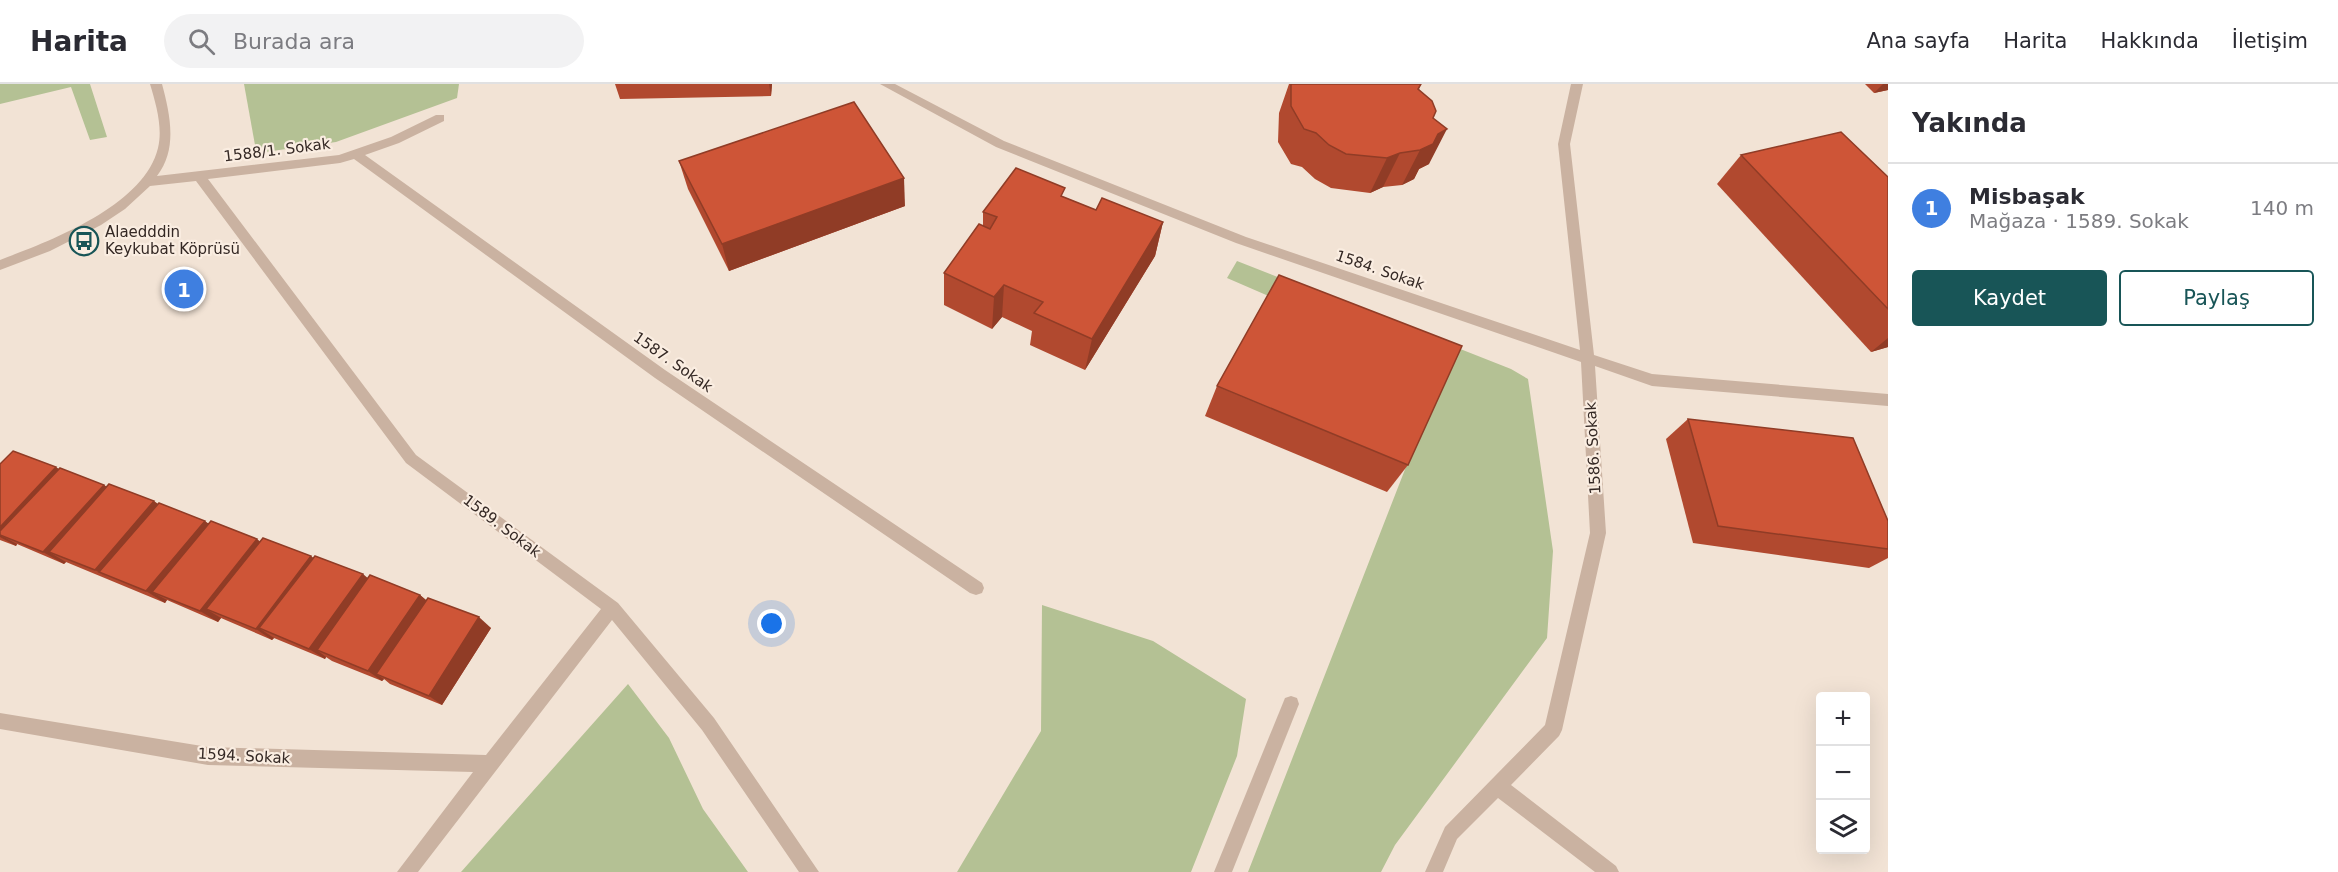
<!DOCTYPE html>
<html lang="tr">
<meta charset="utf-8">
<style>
:root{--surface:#fff;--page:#f2f2f3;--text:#2b2b33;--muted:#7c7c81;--line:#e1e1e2;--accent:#185557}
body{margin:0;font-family:"DejaVu Sans",sans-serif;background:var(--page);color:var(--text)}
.controls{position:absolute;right:18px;bottom:18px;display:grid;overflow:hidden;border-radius:6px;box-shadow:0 6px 24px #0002}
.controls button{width:54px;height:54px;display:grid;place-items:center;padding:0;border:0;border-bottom:2px solid var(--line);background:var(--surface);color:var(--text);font:30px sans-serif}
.you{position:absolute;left:772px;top:540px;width:21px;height:21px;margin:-15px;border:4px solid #fff;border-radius:50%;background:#1a73e8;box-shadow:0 0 0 9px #1a73e833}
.badge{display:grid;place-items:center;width:39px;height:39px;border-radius:50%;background:var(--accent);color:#fff;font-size:20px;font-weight:700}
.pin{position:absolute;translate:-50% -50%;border:3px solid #fff;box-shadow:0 2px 6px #0006}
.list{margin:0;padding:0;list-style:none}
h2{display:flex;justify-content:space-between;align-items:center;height:78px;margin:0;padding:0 24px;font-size:26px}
h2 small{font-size:20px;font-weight:400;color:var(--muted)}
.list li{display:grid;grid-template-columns:39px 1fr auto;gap:18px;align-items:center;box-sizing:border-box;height:90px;padding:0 24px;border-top:2px solid var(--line)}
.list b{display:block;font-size:22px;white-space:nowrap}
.list p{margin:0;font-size:20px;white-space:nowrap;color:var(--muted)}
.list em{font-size:20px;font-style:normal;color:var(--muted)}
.actions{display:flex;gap:12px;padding:18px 24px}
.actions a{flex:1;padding:14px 0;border:2px solid var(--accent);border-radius:6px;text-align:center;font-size:21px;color:var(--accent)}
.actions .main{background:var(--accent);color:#fff}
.icon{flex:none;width:33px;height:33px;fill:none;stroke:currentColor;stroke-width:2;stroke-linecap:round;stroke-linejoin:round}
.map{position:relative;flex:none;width:1888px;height:788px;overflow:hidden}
header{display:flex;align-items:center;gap:36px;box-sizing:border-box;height:84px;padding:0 30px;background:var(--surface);border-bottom:2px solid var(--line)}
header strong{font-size:28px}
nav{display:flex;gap:33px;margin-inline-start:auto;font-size:21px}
.search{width:420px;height:54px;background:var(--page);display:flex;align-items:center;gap:15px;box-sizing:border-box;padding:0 21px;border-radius:33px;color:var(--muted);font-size:22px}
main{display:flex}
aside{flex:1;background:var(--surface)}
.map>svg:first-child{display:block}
.green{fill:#b4c194}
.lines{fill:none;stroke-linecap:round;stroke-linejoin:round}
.minor{fill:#cab2a1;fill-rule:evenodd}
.wall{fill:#b1492f}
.shaded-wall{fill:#903c26}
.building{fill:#ce5537;stroke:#903c26;stroke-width:1.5}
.labels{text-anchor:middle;stroke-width:4.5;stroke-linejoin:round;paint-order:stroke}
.street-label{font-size:15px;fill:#342824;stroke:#faede1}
.poi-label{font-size:15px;fill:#342824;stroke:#faede1;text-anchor:start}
</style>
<header>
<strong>Harita</strong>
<div class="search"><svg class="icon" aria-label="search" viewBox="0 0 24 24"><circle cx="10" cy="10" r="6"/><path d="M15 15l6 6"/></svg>Burada ara</div>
<nav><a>Ana sayfa</a><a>Harita</a><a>Hakkında</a><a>İletişim</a></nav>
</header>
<main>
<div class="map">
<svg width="1888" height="788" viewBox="0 0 1888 788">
<rect width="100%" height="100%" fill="#f2e3d5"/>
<g class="green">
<polygon points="0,0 90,0 107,53 90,56 71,3 0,20"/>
<polygon points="244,0 459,0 457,14 336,58 265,68 255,61"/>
<polygon points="1237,177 1511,285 1528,295 1553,467 1547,554 1395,761 1381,788 1248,788 1443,288 1227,194"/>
<polygon points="1042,521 1153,557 1246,615 1237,672 1191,788 957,788 1041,647"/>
<polygon points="628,600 669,654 703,725 748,788 461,788"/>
</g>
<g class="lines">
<g class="minor">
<path d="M 150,0 L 162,0 C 170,30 178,65 157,92 L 339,71 L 391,53 L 436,31 L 444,31 L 444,37 L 399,59 L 365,71 L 665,286 L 982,499 L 984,504 L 982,509 L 976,511 L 970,509 L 655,294 L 354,75 L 340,79 L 208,95 L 416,371 L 618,519 L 714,634 L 819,788 L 799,788 L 702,646 L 612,536 L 418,788 L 397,788 L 473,688 L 208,681 L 0,645 L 0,629 L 208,663 L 486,671 L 601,525 L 406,379 L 196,97 L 150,102 L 125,125 L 101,141 L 50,167 L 0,186 L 0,176 C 50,157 144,122 158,64 C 163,44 156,20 150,0 Z"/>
<polygon points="880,0 895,0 1004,57 1246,153 1580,266 1558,60 1571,0 1583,0 1570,60 1594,271 1652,290 1888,310 1888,322 1652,302 1595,282 1606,449 1562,646 1559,652 1511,701 1616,782 1619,788 1595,788 1498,714 1457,755 1443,788 1425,788 1445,743 1545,641 1590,449 1581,278 1236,159 996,63"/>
<polygon points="1291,612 1297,614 1299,620 1232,788 1214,788 1285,614"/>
</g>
</g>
<g class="wall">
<polygon points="615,0 772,0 771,12 620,15"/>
<polygon points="1289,0 1421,0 1419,5 1433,34 1429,80 1419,85 1414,95 1402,101 1383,103 1370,109 1331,104 1315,95 1302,83 1291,80 1278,58 1279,29"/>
<polygon points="1865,0 1888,0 1888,6 1874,9"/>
<polygon points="1741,71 1888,93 1888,263 1871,268 1717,100"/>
<polygon points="679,77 905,122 729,187 688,105"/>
<polygon points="1064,113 1096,126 1163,138 1155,172 1085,286 1030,261 1032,247 1002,233 992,245 944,221 944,189 983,142 983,128"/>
<polygon points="1217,302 1408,381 1387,408 1205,332"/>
<polygon points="1688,335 1888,437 1888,474 1869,484 1693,459 1666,355"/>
<polygon points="0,380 59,385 104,401 107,403 260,458 313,474 368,495 420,511 426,516 491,544 442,621 390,600 384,595 382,597 332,577 326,573 325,575 274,554 272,556 221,534 218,538 167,516 165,519 66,478 64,480 17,460 16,462 0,456"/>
</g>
<g class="shaded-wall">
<polygon points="769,0 772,0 771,12"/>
<polygon points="1883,0 1888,0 1888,6 1874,9"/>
<polygon points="1447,45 1429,80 1419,85 1414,95 1402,101 1420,66 1438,50"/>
<polygon points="1400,69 1383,103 1370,109 1387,74"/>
<polygon points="904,94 905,122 729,187 722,160"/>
<polygon points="1163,138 1155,172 1085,286 1092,255"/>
<polygon points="1004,201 1002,233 992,245 994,213"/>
<polygon points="1888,254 1888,263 1871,268"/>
<polygon points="56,383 76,397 0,451 0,443"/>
<polygon points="104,401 123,414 49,468 66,478 64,480 43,468"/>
<polygon points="154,417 172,430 99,488 115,498 95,486"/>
<polygon points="205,437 222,450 152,508 167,516 165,519 146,507"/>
<polygon points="0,451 17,460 16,462 0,453"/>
<polygon points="257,455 273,468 206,525 221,534 218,538 200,527"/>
<polygon points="311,472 326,484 259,544 274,554 272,556 256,545"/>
<polygon points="363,490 377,502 317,566 326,573 325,575 309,565"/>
<polygon points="420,511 433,522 376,590 384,595 382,597 368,587"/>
<polygon points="479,533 491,544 442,621 429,612"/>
</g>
<g class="building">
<polygon points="1291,0 1421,0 1418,5 1432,17 1436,27 1433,34 1447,45 1438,50 1433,60 1420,66 1400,69 1387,74 1346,70 1329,61 1316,49 1304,45 1291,22"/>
<polygon points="854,18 904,94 722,160 679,77"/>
<polygon points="1841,48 1888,93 1888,225 1741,71"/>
<polygon points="1016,84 1065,104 1061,112 1096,126 1102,114 1163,138 1092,255 1034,229 1043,218 1004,201 994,213 944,189 979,140 990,145 997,133 983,128"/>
<polygon points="1279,191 1462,262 1408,381 1217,302"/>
<polygon points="1688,335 1853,354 1888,437 1888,465 1718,442"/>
<polygon points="13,367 56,383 0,443 0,380"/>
<polygon points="60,384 104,401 43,468 0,451 0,447"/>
<polygon points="109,400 154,417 95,486 49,468"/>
<polygon points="159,419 205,437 146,507 99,488"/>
<polygon points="211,437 257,455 200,527 152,508"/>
<polygon points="263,454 311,472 256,545 206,525"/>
<polygon points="315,472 363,490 309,565 259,544"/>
<polygon points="370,491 420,511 368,587 317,566"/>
<polygon points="428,514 479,533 429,612 376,590"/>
</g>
<defs>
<g id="bus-ring" transform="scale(1.5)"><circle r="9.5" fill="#faede1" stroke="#185557" stroke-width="1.5"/><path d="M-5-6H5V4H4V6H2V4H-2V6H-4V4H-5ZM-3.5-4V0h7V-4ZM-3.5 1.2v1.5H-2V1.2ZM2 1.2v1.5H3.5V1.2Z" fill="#185557"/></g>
</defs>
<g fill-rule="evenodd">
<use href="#bus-ring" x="84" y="157"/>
</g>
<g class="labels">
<g class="street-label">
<text transform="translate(277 66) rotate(-7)" y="5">1588/1. Sokak</text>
<text transform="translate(1380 186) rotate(19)" y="5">1584. Sokak</text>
<text transform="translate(673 278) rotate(35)" y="5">1587. Sokak</text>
<text transform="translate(1593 364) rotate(-93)" y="5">1586. Sokak</text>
<text transform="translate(502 442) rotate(37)" y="5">1589. Sokak</text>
<text transform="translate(244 672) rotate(3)" y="5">1594. Sokak</text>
</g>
<g class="poi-label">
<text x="105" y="153">Alaedddin<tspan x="105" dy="17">Keykubat Köprüsü</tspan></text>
</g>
</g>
</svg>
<div class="controls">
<button>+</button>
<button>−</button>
<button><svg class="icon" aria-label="layers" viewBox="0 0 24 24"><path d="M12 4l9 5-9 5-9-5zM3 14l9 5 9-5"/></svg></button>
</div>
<div class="you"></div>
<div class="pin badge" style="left:184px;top:205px;background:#3f7fe0">1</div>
</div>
<aside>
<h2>Yakında<small></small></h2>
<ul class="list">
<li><span class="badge" style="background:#3f7fe0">1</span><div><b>Misbaşak</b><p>Mağaza · 1589. Sokak</p></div><em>140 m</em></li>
</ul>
<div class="actions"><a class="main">Kaydet</a><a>Paylaş</a></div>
</aside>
</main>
